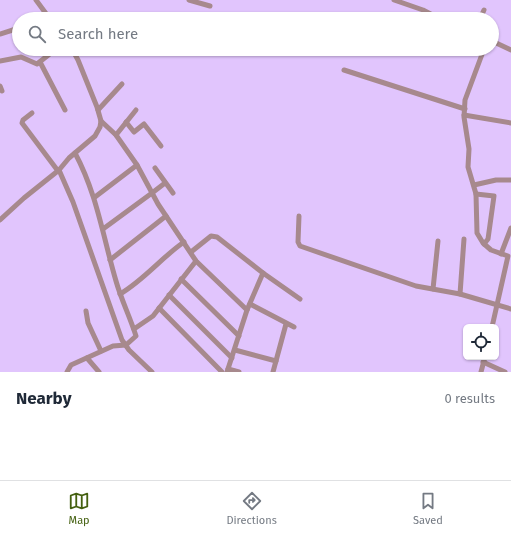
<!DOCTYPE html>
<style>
:root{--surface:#fff;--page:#f2f2f3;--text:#1f2937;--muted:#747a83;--line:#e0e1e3;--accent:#446010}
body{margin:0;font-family:"Fira Sans",sans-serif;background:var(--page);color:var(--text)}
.controls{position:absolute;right:12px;bottom:12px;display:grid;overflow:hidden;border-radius:6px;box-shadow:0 1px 3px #0004}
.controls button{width:36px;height:36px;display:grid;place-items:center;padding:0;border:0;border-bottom:1px solid var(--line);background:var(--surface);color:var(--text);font:20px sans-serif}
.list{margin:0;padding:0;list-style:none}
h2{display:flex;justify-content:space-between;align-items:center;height:52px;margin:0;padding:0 16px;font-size:17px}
h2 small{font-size:13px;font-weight:400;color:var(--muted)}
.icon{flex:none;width:22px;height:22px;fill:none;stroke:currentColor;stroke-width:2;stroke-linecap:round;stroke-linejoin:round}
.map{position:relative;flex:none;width:511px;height:372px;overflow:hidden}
.search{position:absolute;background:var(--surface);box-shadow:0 1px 3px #0004;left:12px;right:12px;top:12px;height:44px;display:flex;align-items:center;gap:10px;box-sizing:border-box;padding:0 14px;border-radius:22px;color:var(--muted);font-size:15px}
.sheet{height:108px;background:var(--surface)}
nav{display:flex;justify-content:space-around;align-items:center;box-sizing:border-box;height:56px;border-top:1px solid var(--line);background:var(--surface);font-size:11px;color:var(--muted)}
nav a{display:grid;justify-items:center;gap:2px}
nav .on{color:var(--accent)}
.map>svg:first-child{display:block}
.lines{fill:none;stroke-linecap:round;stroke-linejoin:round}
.minor{stroke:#a7898d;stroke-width:5}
</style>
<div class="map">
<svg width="511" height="372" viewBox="0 0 511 372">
<rect width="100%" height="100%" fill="#e1c5fd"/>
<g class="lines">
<g class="minor">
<polyline points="36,0 50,19"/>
<polyline points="189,0 210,6"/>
<polyline points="394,0 423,10 440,19"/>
<polyline points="480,19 484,10"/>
<polyline points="0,34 19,28"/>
<polyline points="492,41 511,50"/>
<polyline points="484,49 465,100 464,117 469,149 468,167 476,194 477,233 483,243 491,250 508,256 492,327"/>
<polyline points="0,61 21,57 37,64 56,49"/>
<polyline points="40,62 65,110"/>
<polyline points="344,70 465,109"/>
<polyline points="0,86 2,91"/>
<polyline points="98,110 122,84"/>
<polyline points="32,113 23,120 22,123 58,171"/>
<polyline points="464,115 511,123"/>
<polyline points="101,121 116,135 137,165 158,204 196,261 247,310"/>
<polyline points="126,122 134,132 144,124 161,146"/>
<polyline points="116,135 136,110"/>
<polyline points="155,168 173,193"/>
<polyline points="59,170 73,202 122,340 129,350 152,372"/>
<polyline points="474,185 496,180 511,180"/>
<polyline points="152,193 165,183"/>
<polyline points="476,194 494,196 488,239 484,244"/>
<polyline points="95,197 137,165"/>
<polyline points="299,216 298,242 300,246 416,286 460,294 511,309"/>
<polyline points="0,220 24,198 59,170 69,158 95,136 100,127 101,121 97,107 78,60 72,49"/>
<polyline points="103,229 152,193"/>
<polyline points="191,252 211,236 217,237 263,273 300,299"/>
<polyline points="501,254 511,228"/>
<polyline points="110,260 166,216"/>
<polyline points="181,279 239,336"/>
<polyline points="433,289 438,241"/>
<path d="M 120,294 C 144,280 162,257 184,242"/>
<polyline points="460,294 464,239"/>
<polyline points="169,295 232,358"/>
<polyline points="250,304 294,327"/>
<polyline points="159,308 222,372"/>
<polyline points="86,311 88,323 101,351"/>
<polyline points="134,329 153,316 196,261"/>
<polyline points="235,350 276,361"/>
<polyline points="87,358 99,372"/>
<polyline points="483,362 505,372"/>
<polyline points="228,369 239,372"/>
<path d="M 67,372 L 71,365 L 113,346 L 126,345 L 136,336 C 130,317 121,299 116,281 C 103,237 97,194 75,153"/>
<polyline points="227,372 247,310 263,273"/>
<polyline points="273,372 286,324"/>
<polyline points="481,372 485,357"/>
</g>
</g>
</svg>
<div class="controls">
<button><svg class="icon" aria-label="locate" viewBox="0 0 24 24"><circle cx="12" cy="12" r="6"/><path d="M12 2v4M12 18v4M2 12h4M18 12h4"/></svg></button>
</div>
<div class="search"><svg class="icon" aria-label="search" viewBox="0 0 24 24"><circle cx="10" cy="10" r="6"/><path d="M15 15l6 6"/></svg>Search here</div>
</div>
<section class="sheet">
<h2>Nearby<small>0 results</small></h2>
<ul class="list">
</ul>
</section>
<nav>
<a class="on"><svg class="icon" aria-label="map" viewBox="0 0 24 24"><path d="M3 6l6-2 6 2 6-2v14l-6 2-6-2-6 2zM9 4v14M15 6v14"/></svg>Map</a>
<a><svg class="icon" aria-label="directions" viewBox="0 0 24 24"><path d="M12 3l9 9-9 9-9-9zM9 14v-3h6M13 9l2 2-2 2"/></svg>Directions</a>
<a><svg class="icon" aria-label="saved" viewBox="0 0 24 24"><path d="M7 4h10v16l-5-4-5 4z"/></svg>Saved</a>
</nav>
